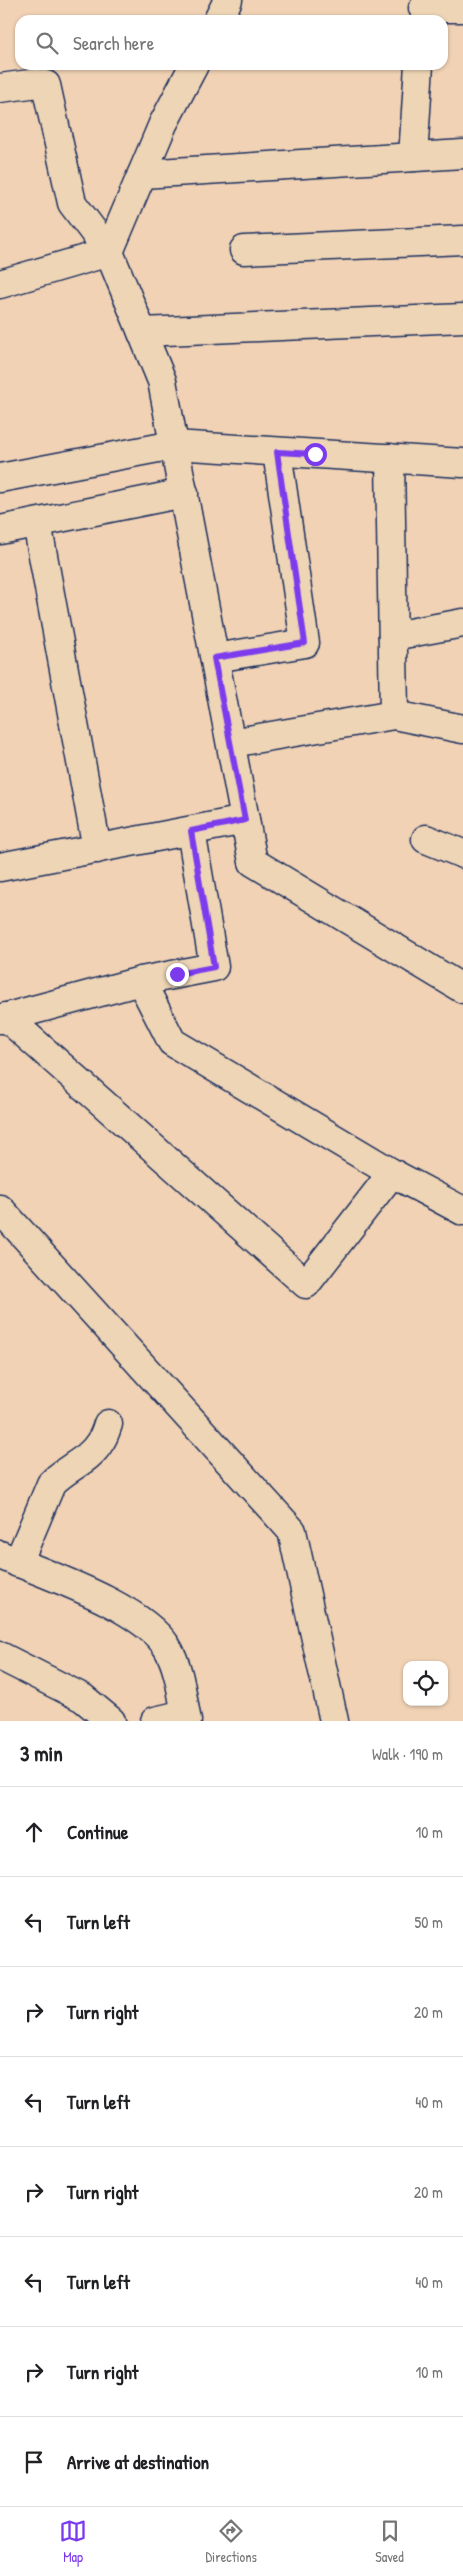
<!DOCTYPE html>
<meta charset="utf-8">
<style>
:root{--surface:#fff;--page:#f2f2f2;--text:#202124;--muted:#757577;--line:#e0e0e0;--accent:#7c3aed}
body{margin:0;font-family:"Patrick Hand",sans-serif;background:var(--page);color:var(--text)}
.controls{position:absolute;right:15px;bottom:15px;display:grid;overflow:hidden;border-radius:10px;box-shadow:0 1px 4px #0004}
.controls button{width:45px;height:45px;display:grid;place-items:center;padding:0;border:0;border-bottom:1px solid var(--line);background:var(--surface);color:var(--text);font:25px sans-serif}
.stop{position:absolute;width:15px;height:15px;margin:-11px;border:4px solid #7c3aed;border-radius:50%;background:#fff}
.stop.end{background:#7c3aed;border-color:#fff;box-shadow:0 1px 5px #0008}
.list{margin:0;padding:0;list-style:none}
h2{display:flex;justify-content:space-between;align-items:center;height:65px;margin:0;padding:0 20px;font-size:21px}
h2 small{font-size:16px;font-weight:400;color:var(--muted)}
.list li{display:grid;grid-template-columns:32px 1fr auto;gap:15px;align-items:center;box-sizing:border-box;height:90px;padding:0 20px;border-top:1px solid var(--line)}
.list b{display:block;font-size:19px;white-space:nowrap}
.list em{font-size:16px;font-style:normal;color:var(--muted)}
.icon{flex:none;width:28px;height:28px;fill:none;stroke:currentColor;stroke-width:2;stroke-linecap:round;stroke-linejoin:round}
.map{position:relative;flex:none;width:463px;height:1721px;overflow:hidden}
.search{position:absolute;background:var(--surface);box-shadow:0 1px 4px #0004;left:15px;right:15px;top:15px;height:55px;display:flex;align-items:center;gap:12px;box-sizing:border-box;padding:0 18px;border-radius:15px;color:var(--muted);font-size:19px}
.sheet{height:785px;background:var(--surface)}
nav{display:flex;justify-content:space-around;align-items:center;box-sizing:border-box;height:70px;border-top:1px solid var(--line);background:var(--surface);font-size:14px;color:var(--muted)}
nav a{display:grid;justify-items:center;gap:2px}
nav .on{color:var(--accent)}
.map>svg:first-child{display:block}
.lines{fill:none;stroke-linecap:round;stroke-linejoin:round}
.street-casing{stroke:#1b2f5e;stroke-width:31}
.secondary-casing{stroke:#1b2f5e;stroke-width:31}
.street{stroke:#eed5b6;stroke-width:28}
.secondary{stroke:#eed5b6;stroke-width:28}
.route{stroke:#7c3aed;stroke-width:6}
</style>
<div class="map">
<svg width="463" height="1721" viewBox="0 0 463 1721">
<rect width="100%" height="100%" fill="#f1d2b5"/>
<filter id="ink" filterUnits="userSpaceOnUse"><feTurbulence type="fractalNoise" baseFrequency=".02" numOctaves="2"/><feDisplacementMap in="SourceGraphic" scale="10" xChannelSelector="R" yChannelSelector="G"/><feConvolveMatrix kernelMatrix="1 2 1 2 8 2 1 2 1" color-interpolation-filters="sRGB"/></filter>
<g filter="url(#ink)">
<g class="lines">
<g class="street-casing">
<g id="street">
<polyline points="423,8 463,8"/>
<polyline points="0,88 38,83 46,85 72,203 109,252 162,381 253,862 463,989"/>
<polyline points="413,157 419,65"/>
<polyline points="142,174 463,154"/>
<polyline points="244,250 463,240"/>
<polyline points="142,332 463,318"/>
<polyline points="390,458 394,715"/>
<polyline points="0,478 174,445 463,463"/>
<polyline points="37,523 97,849"/>
<polyline points="0,530 184,493"/>
<polyline points="393,636 463,623"/>
<polyline points="215,658 305,643 277,452"/>
<polyline points="231,743 394,715 463,729"/>
<polyline points="426,839 463,854"/>
<polyline points="0,867 245,820"/>
<polyline points="141,981 172,1042 392,1173 463,1211"/>
<polyline points="6,1017 306,1284 392,1173"/>
<polyline points="0,1019 141,981 214,967 191,831"/>
<polyline points="0,1209 292,1531 334,1721"/>
<path d="M 0,1555 C 46,1575 140,1605 167,1647 C 180,1668 182,1697 187,1721"/>
<path d="M 18,1563 L 51,1484 C 65,1468 89,1461 100,1442 C 104,1437 106,1430 108,1424"/>
<polyline points="0,1656 83,1698 111,1721"/>
<polyline points="155,1721 185,1714"/>
</g>
</g>
<g class="secondary-casing">
<g id="secondary">
<polyline points="218,20 228,0"/>
<polyline points="0,284 109,252 163,124 194,65"/>
</g>
</g>
<use href="#street" class="street"/>
<use href="#secondary" class="secondary"/>
</g>
</g>
<g class="lines" filter="url(#ink)">
<polyline class="route" points="177,974 214,967 191,831 245,820 214,658 305,643 277,452 315,454"/>
</g>
</svg>
<div class="controls">
<button><svg class="icon" aria-label="locate" viewBox="0 0 24 24"><circle cx="12" cy="12" r="6"/><path d="M12 2v4M12 18v4M2 12h4M18 12h4"/></svg></button>
</div>
<div class="stop" style="left:315px;top:454px"></div>
<div class="stop end" style="left:177px;top:974px"></div>
<div class="search"><svg class="icon" aria-label="search" viewBox="0 0 24 24"><circle cx="10" cy="10" r="6"/><path d="M15 15l6 6"/></svg>Search here</div>
</div>
<section class="sheet">
<h2>3 min<small>Walk · 190 m</small></h2>
<ul class="list">
<li><svg class="icon" aria-label="ahead" viewBox="0 0 24 24"><path d="M12 20V5M6 11l6-6 6 6"/></svg><div><b>Continue</b></div><em>10 m</em></li>
<li><svg class="icon" aria-label="left" viewBox="0 0 24 24"><path d="M17 20v-9H6M10 6l-5 5 5 5"/></svg><div><b>Turn left</b></div><em>50 m</em></li>
<li><svg class="icon" aria-label="right" viewBox="0 0 24 24"><path d="M7 20v-9h11M14 6l5 5-5 5"/></svg><div><b>Turn right</b></div><em>20 m</em></li>
<li><svg class="icon" aria-label="left" viewBox="0 0 24 24"><path d="M17 20v-9H6M10 6l-5 5 5 5"/></svg><div><b>Turn left</b></div><em>40 m</em></li>
<li><svg class="icon" aria-label="right" viewBox="0 0 24 24"><path d="M7 20v-9h11M14 6l5 5-5 5"/></svg><div><b>Turn right</b></div><em>20 m</em></li>
<li><svg class="icon" aria-label="left" viewBox="0 0 24 24"><path d="M17 20v-9H6M10 6l-5 5 5 5"/></svg><div><b>Turn left</b></div><em>40 m</em></li>
<li><svg class="icon" aria-label="right" viewBox="0 0 24 24"><path d="M7 20v-9h11M14 6l5 5-5 5"/></svg><div><b>Turn right</b></div><em>10 m</em></li>
<li><svg class="icon" aria-label="arrive" viewBox="0 0 24 24"><path d="M6 21V4h12l-3 4 3 4H6"/></svg><div><b>Arrive at destination</b></div></li>
</ul>
</section>
<nav>
<a class="on"><svg class="icon" aria-label="map" viewBox="0 0 24 24"><path d="M3 6l6-2 6 2 6-2v14l-6 2-6-2-6 2zM9 4v14M15 6v14"/></svg>Map</a>
<a><svg class="icon" aria-label="directions" viewBox="0 0 24 24"><path d="M12 3l9 9-9 9-9-9zM9 14v-3h6M13 9l2 2-2 2"/></svg>Directions</a>
<a><svg class="icon" aria-label="saved" viewBox="0 0 24 24"><path d="M7 4h10v16l-5-4-5 4z"/></svg>Saved</a>
</nav>
